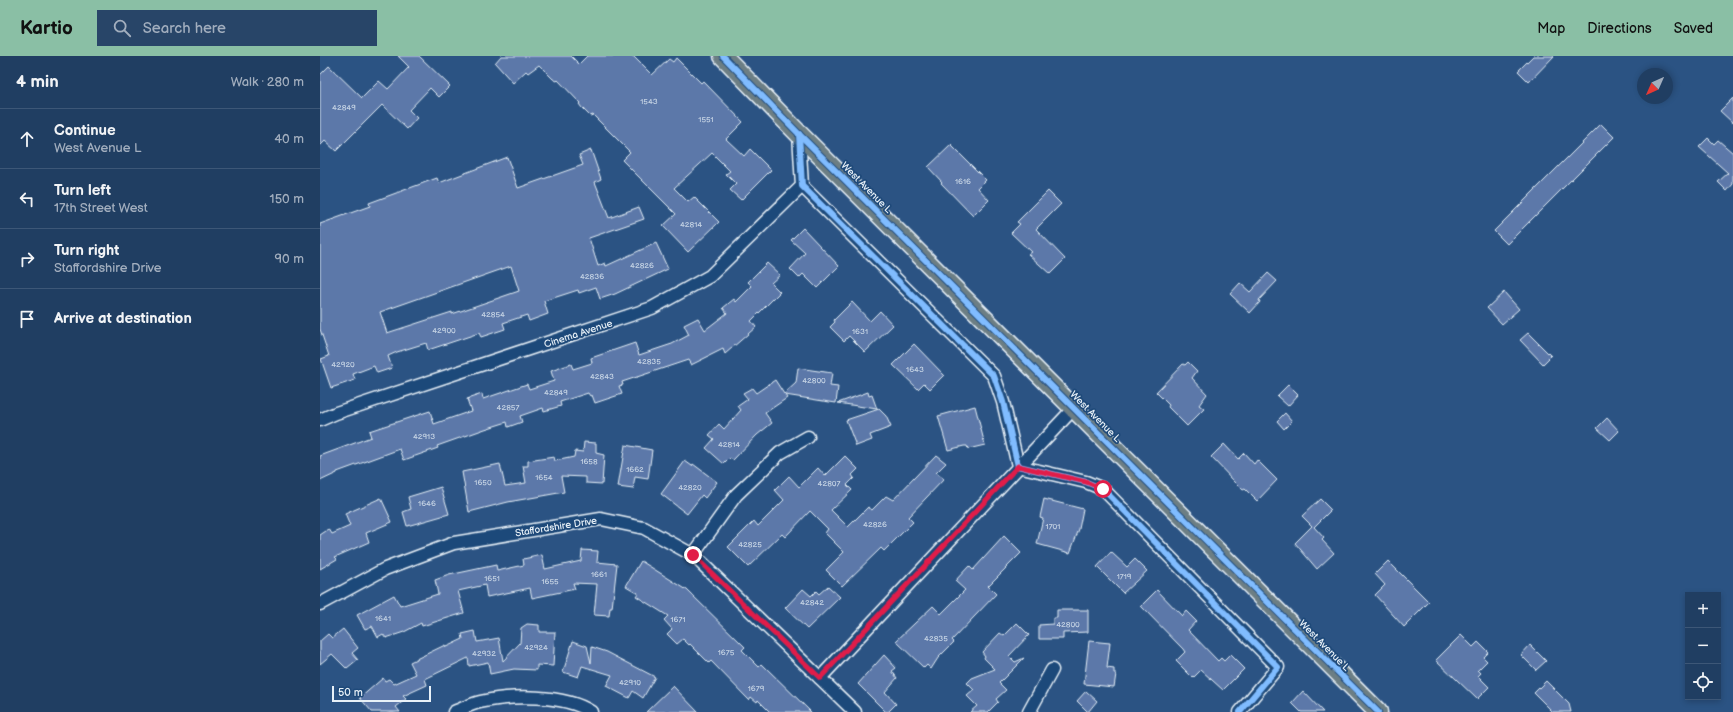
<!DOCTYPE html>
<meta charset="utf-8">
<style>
:root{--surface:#203e62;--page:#284568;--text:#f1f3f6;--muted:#a2aebe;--line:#3d5777;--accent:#8abfa5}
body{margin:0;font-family:"Balsamiq Sans",sans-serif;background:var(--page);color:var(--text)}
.controls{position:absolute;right:12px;bottom:12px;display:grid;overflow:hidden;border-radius:0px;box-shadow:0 2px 6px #0003}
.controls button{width:36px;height:36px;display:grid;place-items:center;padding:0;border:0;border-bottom:1px solid var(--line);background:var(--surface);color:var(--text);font:20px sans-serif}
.compass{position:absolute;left:1317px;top:12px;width:36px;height:36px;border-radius:50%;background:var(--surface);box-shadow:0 2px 6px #0003;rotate:225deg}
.scale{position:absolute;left:12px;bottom:10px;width:99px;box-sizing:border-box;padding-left:4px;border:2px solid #e8f1f8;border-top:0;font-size:11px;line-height:14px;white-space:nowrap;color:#e8f1f8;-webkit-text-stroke:3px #1f4a7a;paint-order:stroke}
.stop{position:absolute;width:12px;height:12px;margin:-9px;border:3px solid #e11d48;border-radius:50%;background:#fff}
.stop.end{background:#e11d48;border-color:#fff;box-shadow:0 1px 4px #0008}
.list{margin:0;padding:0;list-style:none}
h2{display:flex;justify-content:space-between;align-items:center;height:52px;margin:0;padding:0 16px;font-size:17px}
h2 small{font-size:13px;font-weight:400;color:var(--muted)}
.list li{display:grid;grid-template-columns:26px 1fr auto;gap:12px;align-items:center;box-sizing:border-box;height:60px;padding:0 16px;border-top:1px solid var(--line)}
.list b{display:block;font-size:15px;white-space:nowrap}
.list p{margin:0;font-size:13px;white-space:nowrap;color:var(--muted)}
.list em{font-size:13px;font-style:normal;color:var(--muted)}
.icon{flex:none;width:22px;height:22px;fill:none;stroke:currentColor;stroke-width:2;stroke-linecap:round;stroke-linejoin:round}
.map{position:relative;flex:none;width:1413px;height:656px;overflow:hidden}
header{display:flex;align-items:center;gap:24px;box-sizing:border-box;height:56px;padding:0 20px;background:var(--accent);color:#111}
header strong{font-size:19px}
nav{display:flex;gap:22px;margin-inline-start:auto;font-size:14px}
.search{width:280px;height:36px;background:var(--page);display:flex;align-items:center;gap:10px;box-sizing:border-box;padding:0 14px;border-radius:0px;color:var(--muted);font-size:15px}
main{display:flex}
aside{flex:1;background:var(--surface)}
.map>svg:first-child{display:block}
.building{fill:#5b78a9;stroke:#e8f1f8;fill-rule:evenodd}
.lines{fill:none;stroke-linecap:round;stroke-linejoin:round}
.minor-casing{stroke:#e8f1f8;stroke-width:15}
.primary-casing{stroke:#e8f1f8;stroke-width:21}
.minor{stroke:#1f4a7a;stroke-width:12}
.primary{stroke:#6c7e84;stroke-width:18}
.cycleway-casing{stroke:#1f4a7a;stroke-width:8}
.cycleway{stroke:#80bcff;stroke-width:6}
.route{stroke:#e11d48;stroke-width:5}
.labels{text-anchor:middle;stroke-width:3.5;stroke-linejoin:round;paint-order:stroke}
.number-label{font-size:8px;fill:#c5d3e4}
.street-label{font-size:10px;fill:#e8f1f8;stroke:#1f4a7a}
</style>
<header>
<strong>Kartio</strong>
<div class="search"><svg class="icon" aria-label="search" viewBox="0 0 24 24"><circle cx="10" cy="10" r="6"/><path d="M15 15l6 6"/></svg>Search here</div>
<nav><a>Map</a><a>Directions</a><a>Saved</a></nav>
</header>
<main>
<aside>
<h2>4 min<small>Walk · 280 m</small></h2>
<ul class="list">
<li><svg class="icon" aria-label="ahead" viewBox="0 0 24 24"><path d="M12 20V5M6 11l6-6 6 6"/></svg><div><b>Continue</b><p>West Avenue L</p></div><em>40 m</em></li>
<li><svg class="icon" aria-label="left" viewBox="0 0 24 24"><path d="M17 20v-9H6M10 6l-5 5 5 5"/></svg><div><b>Turn left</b><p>17th Street West</p></div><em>150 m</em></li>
<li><svg class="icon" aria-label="right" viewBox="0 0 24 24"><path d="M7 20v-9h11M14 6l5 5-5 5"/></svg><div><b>Turn right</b><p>Staffordshire Drive</p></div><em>90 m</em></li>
<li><svg class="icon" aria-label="arrive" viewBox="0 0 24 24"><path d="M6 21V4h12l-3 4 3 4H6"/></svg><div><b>Arrive at destination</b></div></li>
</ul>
</aside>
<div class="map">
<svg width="1413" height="656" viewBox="0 0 1413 656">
<rect width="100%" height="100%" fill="#2b5383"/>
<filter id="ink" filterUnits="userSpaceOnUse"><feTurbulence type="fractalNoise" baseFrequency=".025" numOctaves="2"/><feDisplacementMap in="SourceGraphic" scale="8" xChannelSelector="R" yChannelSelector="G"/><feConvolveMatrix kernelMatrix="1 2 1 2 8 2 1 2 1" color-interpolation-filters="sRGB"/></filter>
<g filter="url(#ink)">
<g class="building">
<polygon points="78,0 99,0 130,30 119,41 110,32 89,54 97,62 87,73 62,49 16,95 5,85 0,90 0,19 9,10 42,42 59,25 68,33 89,11"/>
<polygon points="181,0 251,0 259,8 267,0 313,0 332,19 349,3 353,6 356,2 381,27 383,25 423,66 406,83 424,100 430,93 451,114 421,144 410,134 416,128 406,118 410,115 392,97 354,132 368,146 374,141 399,166 368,196 343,170 356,158 302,104 310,96 273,59 270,60 262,52 259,48 260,47 238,24 237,25 233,23 219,9 208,17 206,15 193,27 175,7"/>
<polygon points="1213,0 1234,0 1209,26 1198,15"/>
<polygon points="1413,42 1413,67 1400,55"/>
<polygon points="1281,68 1294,81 1187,188 1174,175"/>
<polygon points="1388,82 1394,88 1398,84 1413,97 1413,128 1407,135 1398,126 1408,117 1379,91"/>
<polygon points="631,89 666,124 658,132 669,144 653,160 621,127 622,126 608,111"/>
<path d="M 271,94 L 281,123 L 275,126 L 289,162 L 319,151 L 324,163 L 269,182 L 278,210 L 285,207 L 286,210 L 336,187 L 348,213 L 295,238 L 280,243 L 276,231 L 259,237 L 258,234 L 224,245 L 228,258 L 209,265 L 207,259 L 183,267 L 185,273 L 161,281 L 159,277 L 108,294 L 106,287 L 77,296 L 68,300 L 72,312 L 57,317 L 54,310 L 33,318 L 35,324 L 11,332 L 1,303 L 9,300 L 0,273 L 0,168 L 50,150 L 49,147 L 117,122 L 119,127 L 187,101 L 198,132 L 263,109 L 259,99 ZM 191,210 L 199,235 L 132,258 L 132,256 L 67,277 L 60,256 Z"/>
<polygon points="728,135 741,148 716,173 745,203 730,218 708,198 711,196 691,177 700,168 697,166"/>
<polygon points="483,172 519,210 497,232 483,218 479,222 470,213 485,197 471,184"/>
<polygon points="447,207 460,219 451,227 460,236 431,265 436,271 405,298 403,293 371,309 368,304 302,326 303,329 299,330 302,338 275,347 272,339 270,340 268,337 240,346 241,350 224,355 223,352 200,360 202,366 188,371 187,366 165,373 117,390 118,392 84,404 80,393 17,416 17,417 0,425 0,400 51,381 49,375 110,355 114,368 151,355 147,343 162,338 163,343 207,328 209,333 234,325 231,315 251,308 253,313 272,307 271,302 315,287 319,299 352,288 369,279 364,269 378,262 385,274 407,257 403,252 414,243 416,246 432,230 428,226"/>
<polygon points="948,217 957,225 939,244 940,246 930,257 910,238 920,227 930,236"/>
<polygon points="1184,236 1199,253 1182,268 1167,252"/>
<polygon points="532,246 550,265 560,255 573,269 545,296 529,280 524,285 510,271 515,266 514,264"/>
<polygon points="1208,277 1231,300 1223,308 1200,284"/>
<polygon points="594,288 624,319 610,333 604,327 598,333 573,309"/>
<polygon points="868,306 877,315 872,322 887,338 879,349 884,353 867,370 848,351 849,349 836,336 863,308 865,309"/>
<polygon points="478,312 512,317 510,330 518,331 516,347 465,339 467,342 445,357 452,367 437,379 413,404 410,402 404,408 386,392 394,383 389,379 399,368 404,373 421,354 418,350 428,343 423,337 432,332 436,337 455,324 464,338 476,327"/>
<polygon points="968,329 978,339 968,350 957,340"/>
<polygon points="548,336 549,340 552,339 557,353 518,347"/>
<polygon points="655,350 665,389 648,393 647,390 644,390 628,394 618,360"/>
<polygon points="559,353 566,360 571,371 550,379 552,384 536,390 526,364"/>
<polygon points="965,357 972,365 964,373 957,365"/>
<polygon points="1287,362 1299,375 1290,384 1277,372"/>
<polygon points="264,386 276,387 276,397 284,399 282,428 266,427 266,421 241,420 244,436 188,446 149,456 142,416 180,408 185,430 206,427 203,410 208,410 208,405 234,401 235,405 254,401 255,395 263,396"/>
<polygon points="904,388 918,403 924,397 934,408 937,404 957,424 937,445 925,433 923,434 915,426 891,401"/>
<polygon points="305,389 332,394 328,423 315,421 313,433 298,431"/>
<polygon points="616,399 626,407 616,417 624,423 588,461 593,466 564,495 561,492 522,530 506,514 524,496 505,477 508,473 490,455 465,481 462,478 428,511 408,491 434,465 438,470 464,444 455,434 469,420 479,431 498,412 505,420 525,400 538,413 532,419 534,422 527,429 532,434 511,454 528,471 548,451 552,454 566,440 573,444"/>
<polygon points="365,405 372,410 373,408 397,426 385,442 382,439 367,458 341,438"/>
<polygon points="121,431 129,458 87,470 83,456 91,453 88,441"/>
<polygon points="61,442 72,466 46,477 49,486 15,501 17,503 0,513 0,479 9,473 12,478 30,470 25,458"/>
<polygon points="724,443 763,453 759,473 750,497 717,488 723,462 720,461"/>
<polygon points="1000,443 1011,454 994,471 1004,482 1002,484 1014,497 997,513 975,487 992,470 982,460"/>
<polygon points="684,480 701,497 668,530 676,538 632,584 634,586 618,602 611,613 607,609 604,612 576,585 613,550 621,558 645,534 635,525 649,510 653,514"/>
<polygon points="262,494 278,495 277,506 297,508 292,552 290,552 289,560 274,559 277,528 253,527 255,533 212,542 210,532 167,541 165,529 138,535 144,557 102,570 101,567 84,576 66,582 63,578 58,581 52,570 45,573 37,559 74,539 80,550 118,538 115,524 129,519 176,509 177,515 204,509 203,503 222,499 225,513 261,505"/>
<polygon points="791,496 807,511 815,503 827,515 803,537 777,511"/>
<polygon points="321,505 367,534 425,591 422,594 439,611 442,608 491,656 450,656 438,644 437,646 431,641 429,644 391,605 389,607 370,588 369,589 363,583 357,588 347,578 352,573 344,564 348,560 316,540 318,537 306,530"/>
<polygon points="1068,505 1109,546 1084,571 1055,539 1065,529 1055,518"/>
<polygon points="508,530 520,541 487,573 465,552 483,533 491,540 496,535 499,538"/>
<polygon points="837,534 862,560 866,555 876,565 868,574 898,605 901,602 904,605 910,599 924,613 903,634 881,614 873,622 856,605 865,596 863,593 821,550"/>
<polygon points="737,554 768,554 768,576 743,577 743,583 719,583 719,569 733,568 733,562 737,562"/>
<polygon points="697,567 709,579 689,600 695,606 704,602 679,627 686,634 676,643 678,646 668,656 650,656 657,650 647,640 654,634 647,627 652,622 675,613 664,602 665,600 662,596 680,577 684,580"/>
<polygon points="207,568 219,569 219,576 235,576 233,610 217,609 217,614 194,613 170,618 168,606 149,610 148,602 105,623 107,629 83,640 86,643 76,651 80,656 52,656 40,642 63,622 65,625 69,623 74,628 96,618 90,606 125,589 126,591 143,583 142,578 155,575 157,586 179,582 183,605 200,587 201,572"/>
<polygon points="23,573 38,592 32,597 38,604 27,613 12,598 0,608 0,585 8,578 12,582"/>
<polygon points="1141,579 1153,591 1158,586 1168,596 1163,601 1167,605 1158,614 1161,617 1158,620 1169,631 1157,643 1116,604"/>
<polygon points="253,585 267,590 271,607 272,591 287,596 335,621 323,642 313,635 309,642 286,630 292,619 262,610 258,621 243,616"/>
<polygon points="769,585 790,587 787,612 794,613 794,618 796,618 794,631 764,628"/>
<polygon points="1210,589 1226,605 1216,614 1201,599"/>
<polygon points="564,599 576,612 572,615 577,622 565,636 576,648 568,656 566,656 538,628"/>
<polygon points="1226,625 1249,648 1251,656 1233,656 1214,637"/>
<polygon points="353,630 378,656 326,656"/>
<polygon points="766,635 777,645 768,656 757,645"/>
<polygon points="983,635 1003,656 981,656 972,647"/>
</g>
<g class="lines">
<g class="minor-casing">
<g id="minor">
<polyline points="479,78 482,130 674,320 683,346 698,410 766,426 783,433 958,611 920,656"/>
<polyline points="0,364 16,357 332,252 390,220 482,130"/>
<polyline points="373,499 416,439 460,397 488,381"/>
<polyline points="0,548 65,513 134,487 281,463 324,472 373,499 535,656"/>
<polyline points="500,622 754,352"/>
<path d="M 134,656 C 142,653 151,648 160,646 C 190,639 245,638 271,656"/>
<polyline points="709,656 732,614"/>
</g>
</g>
<g class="primary-casing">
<polyline id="primary" points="403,0 479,78 1058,656"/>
</g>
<use href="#minor" class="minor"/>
<use href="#primary" class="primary"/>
<g class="cycleway-casing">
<g id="cycleway">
<polyline points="403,0 479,78 1058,656"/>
<polyline points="479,78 482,130 674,320 683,346 698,410 766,426 783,433 958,611 920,656"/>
</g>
</g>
<use href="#cycleway" class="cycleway"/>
</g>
</g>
<g class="lines" filter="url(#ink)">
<polyline class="route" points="373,499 500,622 698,410 766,426 783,433"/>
</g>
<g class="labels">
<g class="number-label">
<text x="329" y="48">1543</text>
<text x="24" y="54">42849</text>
<text x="386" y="66">1551</text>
<text x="643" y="128">1616</text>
<text x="371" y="171">42814</text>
<text x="322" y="212">42826</text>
<text x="272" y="223">42836</text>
<text x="173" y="261">42854</text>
<text x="124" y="277">42900</text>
<text x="540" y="278">1631</text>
<text x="329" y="308">42835</text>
<text x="23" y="311">42920</text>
<text x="595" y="316">1643</text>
<text x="282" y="323">42843</text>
<text x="494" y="327">42800</text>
<text x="236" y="339">42849</text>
<text x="188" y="354">42857</text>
<text x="104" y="383">42913</text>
<text x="409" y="391">42814</text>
<text x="269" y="408">1658</text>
<text x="315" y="416">1662</text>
<text x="224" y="424">1654</text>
<text x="163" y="429">1650</text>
<text x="509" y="430">42807</text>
<text x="370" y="434">42820</text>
<text x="107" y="450">1646</text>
<text x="555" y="471">42826</text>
<text x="733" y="473">1701</text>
<text x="430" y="491">42825</text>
<text x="279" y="521">1661</text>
<text x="804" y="523">1719</text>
<text x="172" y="525">1651</text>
<text x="230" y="528">1655</text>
<text x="492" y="549">42842</text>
<text x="63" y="565">1641</text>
<text x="358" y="566">1671</text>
<text x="748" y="571">42800</text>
<text x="616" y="585">42835</text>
<text x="216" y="594">42924</text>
<text x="406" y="599">1675</text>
<text x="164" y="600">42932</text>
<text x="310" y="629">42910</text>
<text x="436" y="635">1679</text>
</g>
<g class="street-label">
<text transform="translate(547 131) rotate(45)" y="4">West Avenue L</text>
<text transform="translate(258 277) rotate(-18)" y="4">Cinema Avenue</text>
<text transform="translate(776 360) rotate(45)" y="4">West Avenue L</text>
<text transform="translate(236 470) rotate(-9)" y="4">Staffordshire Drive</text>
<text transform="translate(1005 589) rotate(45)" y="4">West Avenue L</text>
</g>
</g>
</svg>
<div class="controls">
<button>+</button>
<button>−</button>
<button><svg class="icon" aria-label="locate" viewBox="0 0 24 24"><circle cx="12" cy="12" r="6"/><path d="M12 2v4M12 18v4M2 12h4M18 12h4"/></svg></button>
</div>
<svg class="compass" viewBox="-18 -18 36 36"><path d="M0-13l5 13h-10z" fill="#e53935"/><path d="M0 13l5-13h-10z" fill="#a2aebe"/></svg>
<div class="scale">50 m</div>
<div class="stop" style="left:783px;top:433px"></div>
<div class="stop end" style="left:373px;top:499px"></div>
</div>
</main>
